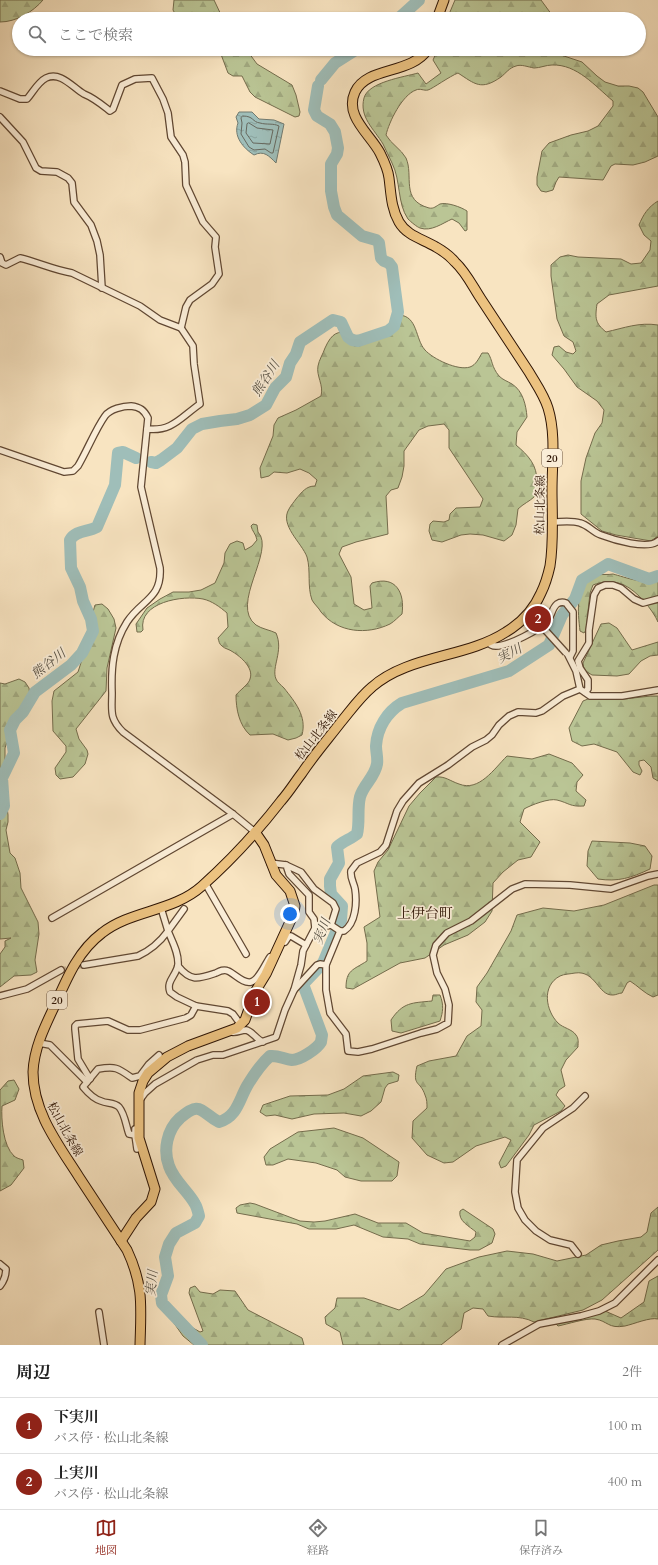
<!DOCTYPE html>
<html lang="ja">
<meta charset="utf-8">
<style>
:root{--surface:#fff;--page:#f6f6f6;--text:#222;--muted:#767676;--line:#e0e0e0;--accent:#8f2418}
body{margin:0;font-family:Cardo,"Noto Serif JP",serif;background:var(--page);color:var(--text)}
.you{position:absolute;left:290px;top:914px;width:14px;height:14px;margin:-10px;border:3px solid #fff;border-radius:50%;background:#1a73e8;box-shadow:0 0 0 6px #1a73e833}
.badge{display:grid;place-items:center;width:26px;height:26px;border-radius:50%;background:var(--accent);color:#fff;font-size:13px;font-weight:700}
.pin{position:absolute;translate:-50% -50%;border:2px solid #fff;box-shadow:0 1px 4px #0006}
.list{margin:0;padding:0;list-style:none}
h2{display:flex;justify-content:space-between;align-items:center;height:52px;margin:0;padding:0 16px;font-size:17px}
h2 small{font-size:13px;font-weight:400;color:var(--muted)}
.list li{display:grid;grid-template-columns:26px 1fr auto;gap:12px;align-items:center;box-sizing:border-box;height:56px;padding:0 16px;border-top:1px solid var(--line)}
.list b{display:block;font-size:15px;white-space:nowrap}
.list p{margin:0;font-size:13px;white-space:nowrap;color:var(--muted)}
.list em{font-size:13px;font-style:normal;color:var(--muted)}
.icon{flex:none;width:22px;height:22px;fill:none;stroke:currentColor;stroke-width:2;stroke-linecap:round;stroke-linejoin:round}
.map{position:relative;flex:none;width:658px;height:1345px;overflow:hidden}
.search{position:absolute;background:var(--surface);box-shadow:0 1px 3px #0004;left:12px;right:12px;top:12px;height:44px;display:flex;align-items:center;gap:10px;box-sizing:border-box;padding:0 14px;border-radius:22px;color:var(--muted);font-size:15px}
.sheet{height:164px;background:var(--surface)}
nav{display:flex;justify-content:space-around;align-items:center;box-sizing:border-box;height:56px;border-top:1px solid var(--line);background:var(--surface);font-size:11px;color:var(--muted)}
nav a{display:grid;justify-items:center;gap:2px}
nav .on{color:var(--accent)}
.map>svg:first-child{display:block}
.forest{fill:url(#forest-firs);stroke:#746c4c}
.water{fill:url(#water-ripples);stroke:#717a70}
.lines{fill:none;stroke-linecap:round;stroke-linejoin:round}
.shore{stroke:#66685e;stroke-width:1}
.river{stroke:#9fbeb9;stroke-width:12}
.street-tunnel{stroke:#cfba9b;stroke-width:5.5;stroke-dasharray:5.5 3;stroke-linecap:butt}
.street-casing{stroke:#604732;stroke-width:8}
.primary-casing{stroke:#2d1303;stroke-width:11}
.street{stroke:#faedd7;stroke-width:5.5}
.primary{stroke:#ecc280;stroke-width:9}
.street-bridge-casing{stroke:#604732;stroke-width:8;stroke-linecap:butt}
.street-bridge{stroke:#faedd7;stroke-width:5.5}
.labels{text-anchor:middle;stroke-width:3.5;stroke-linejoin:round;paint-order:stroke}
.shield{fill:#faedd7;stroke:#6a5443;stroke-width:1}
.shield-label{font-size:11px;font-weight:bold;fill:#2d1303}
.street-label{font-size:12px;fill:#2d1303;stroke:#faedd7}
.water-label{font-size:13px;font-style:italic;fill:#554f43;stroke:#faedd7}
.quarter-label{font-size:14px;fill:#2d1303;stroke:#faedd7}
</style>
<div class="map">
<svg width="658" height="1345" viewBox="0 0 658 1345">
<defs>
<pattern id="forest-firs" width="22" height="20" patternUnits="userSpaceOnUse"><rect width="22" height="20" fill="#bac595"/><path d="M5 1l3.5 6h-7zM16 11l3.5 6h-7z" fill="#a0a87f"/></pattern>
<pattern id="water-ripples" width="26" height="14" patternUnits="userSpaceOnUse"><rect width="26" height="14" fill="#9fbeb9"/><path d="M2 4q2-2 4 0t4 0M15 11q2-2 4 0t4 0" fill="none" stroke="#89a29d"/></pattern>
</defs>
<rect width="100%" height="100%" fill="#f8e4c1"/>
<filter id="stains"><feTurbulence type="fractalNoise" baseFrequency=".005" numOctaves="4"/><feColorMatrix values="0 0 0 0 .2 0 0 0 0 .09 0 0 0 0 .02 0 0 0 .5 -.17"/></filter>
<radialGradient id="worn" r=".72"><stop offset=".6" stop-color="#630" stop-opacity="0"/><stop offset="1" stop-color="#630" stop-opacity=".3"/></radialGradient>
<g class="forest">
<path d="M 0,0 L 43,0 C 33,12 16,22 0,22 Z"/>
<polygon points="174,0 214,0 223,19 178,19 173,10"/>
<polygon points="455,0 541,0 552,15 552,19 447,19"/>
<polygon points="219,49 246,49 257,64 292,85 296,95 300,112 299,116 295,117 255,97 250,92 242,76 233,76 228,73"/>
<path d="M 438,49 L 551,49 L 552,52 L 582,62 L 597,76 L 605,82 L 618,86 L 629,86 L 638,88 L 643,92 L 658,117 L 658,156 L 645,162 L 633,165 L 615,164 L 611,166 L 603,180 L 559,177 L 556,182 L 553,190 L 546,192 L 541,191 L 537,185 L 537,177 L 542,151 L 549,143 L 571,135 L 588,131 L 598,126 L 613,106 L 613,101 C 595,86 577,64 552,65 C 546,65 540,68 534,68 C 528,67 521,64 516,66 C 509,68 506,73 501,77 C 481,91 475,84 458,73 C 450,76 432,89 428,90 C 424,91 420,88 416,90 C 402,95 389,122 386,135 C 391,144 401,149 406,158 C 414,176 400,200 429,208 C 434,209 436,206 440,204 C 447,202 461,207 467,211 L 467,230 L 465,231 L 459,223 L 452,219 C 443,223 431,232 420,228 C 417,227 411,222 408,219 C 397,203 401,181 392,163 C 389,157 386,150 383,144 C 374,129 359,117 364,98 C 368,82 404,77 418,73 L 426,84 L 441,73 L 433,60 Z"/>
<path d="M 658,201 L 658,286 L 609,295 L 597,304 C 595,318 595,323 606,332 C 624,328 639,322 658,325 L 658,536 L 651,541 L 616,535 L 602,531 L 581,514 L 581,481 L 586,458 L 595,433 L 602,423 L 604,410 L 597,401 L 577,387 L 564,369 L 552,355 L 554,347 L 559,346 L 566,352 L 573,354 L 576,351 L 573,342 L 564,336 L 557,319 L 551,276 L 551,265 L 560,257 L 568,255 L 578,257 L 621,259 L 631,264 L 641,263 L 650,250 L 651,241 L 644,235 L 639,225 C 643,215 648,207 658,201 Z"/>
<path d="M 399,315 C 418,316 415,339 425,350 C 433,359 458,371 470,367 C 476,365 479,358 482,353 L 488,353 C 493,361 491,366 499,376 C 503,380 507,381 512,384 C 523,391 526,405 527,417 L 517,432 L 516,445 C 529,456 537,465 537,482 C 537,488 538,492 534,497 C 530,501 523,504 518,509 L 516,525 L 512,535 L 504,541 L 483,535 L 470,534 L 461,535 L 442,542 L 432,540 L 429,531 L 430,524 L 433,521 L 444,522 L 449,520 L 450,514 L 456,508 L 480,507 L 483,499 L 449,448 L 449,430 L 444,424 L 428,426 L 419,430 L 404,451 L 404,466 L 402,477 L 398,488 L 391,490 L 386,496 L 388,534 L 356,542 L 342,547 L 339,554 L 351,577 L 354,604 L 364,610 L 372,608 L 370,586 L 372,583 C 396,575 405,593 402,614 C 398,617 395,621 390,624 C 367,635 338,633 321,612 C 319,608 314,604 312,600 C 307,586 311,571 307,557 C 302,543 279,525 289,509 C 291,505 294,502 296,499 C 302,492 306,486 315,486 L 317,480 L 309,473 L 300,469 L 287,473 L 274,472 L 269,476 L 261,478 L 260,468 L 273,436 L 274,425 L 278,418 L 296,410 L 321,396 C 324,385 316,376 318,366 C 319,360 323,354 325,348 C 339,316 353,344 378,337 C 386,334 394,322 399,315 Z"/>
<path d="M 253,524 L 257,525 L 258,532 C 276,551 229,605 256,625 C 262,629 270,630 276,633 C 284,651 271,667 276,679 C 277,682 281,685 284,688 C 295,702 307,716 302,735 L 296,738 L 288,740 L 273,734 L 250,735 C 239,725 236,709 236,695 C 240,690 249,684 250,679 C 254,668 241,657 233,652 C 229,649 225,649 222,646 C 219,644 219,641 218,638 L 228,627 L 227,613 C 220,607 212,601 203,599 C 183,595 138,602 143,630 L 141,632 L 137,632 L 136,624 L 147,608 L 160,599 L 173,592 L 189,592 L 201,590 L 215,583 L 224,563 L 225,553 L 230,544 L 237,541 L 243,543 L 245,550 L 252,546 L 257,540 C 256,534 252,531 251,526 Z"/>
<path d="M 613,574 C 624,577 650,586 658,580 L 658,622 C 653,610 637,591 624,585 C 616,581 602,581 593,585 L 590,593 L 586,630 L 584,633 L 580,631 C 578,613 574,581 597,575 C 602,574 608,575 613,574 Z"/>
<polygon points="102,604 108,609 114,619 116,628 107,668 106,691 76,729 79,739 87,750 88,754 85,764 73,777 60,779 56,775 55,768 66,752 66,746 53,731 52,701 54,691 78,672 93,625 93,612 95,605"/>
<polygon points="609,623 617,628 632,650 658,642 658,655 650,656 641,661 629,674 617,676 592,675 584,670 583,663 601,624"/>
<polygon points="19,679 25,682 29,688 30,697 13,724 5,748 5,761 3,774 8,815 8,822 6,830 10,853 15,858 20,873 21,888 38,922 39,934 35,960 37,972 31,975 14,976 0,987 0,954 5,947 5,941 11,938 0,939 0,683 5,684"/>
<polygon points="651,696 658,696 658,781 653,778 651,767 644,760 639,761 639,765 642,771 640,775 633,772 617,752 594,744 582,746 572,741 569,728 583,701 588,699 624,699"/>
<path d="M 549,754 L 572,763 L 583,775 L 577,782 L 576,791 L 586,800 L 584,806 C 570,807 569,803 557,800 C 549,798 531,805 524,809 L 520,822 L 540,842 L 531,857 L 518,860 L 503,872 L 493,883 L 492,911 L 485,922 L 468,935 L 444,945 L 425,958 L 400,963 L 353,989 L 346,988 C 346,970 353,970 367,961 L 367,943 L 364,927 L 380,917 L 374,871 L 378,862 L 388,850 L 409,806 L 420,793 L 436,777 C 445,776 450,781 459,784 C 479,792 494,769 507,756 L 532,759 Z"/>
<path d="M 592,841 L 630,843 L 645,846 L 652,856 L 650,869 C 631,878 618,882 598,879 L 587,866 L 588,851 Z"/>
<path d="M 654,885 L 658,885 L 658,995 L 653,997 C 644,993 638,986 630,981 L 627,983 L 622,993 C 619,993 616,995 613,995 C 598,996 596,970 575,973 C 570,974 564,974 560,976 C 541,986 546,1011 558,1023 C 563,1028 572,1029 576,1035 C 579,1039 578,1042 578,1047 L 566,1060 L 561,1070 L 565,1086 L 559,1090 L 556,1095 L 565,1106 L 561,1111 L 534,1125 L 529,1135 L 506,1166 L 501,1168 L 499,1163 L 511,1140 L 505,1137 L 476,1146 L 453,1162 L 444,1163 L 427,1155 L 412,1138 L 413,1121 L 427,1108 C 427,1104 427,1099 425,1095 C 420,1080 412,1087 417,1066 L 429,1061 L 456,1056 L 467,1036 L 481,1026 L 482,1010 L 476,1002 L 477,987 L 487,973 L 511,931 L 517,915 L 543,908 L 574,911 L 604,905 Z"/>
<path d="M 433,995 L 440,995 C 444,1005 443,1012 440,1021 L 401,1033 L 392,1031 L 391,1020 C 403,1002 412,1003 432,1001 Z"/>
<polygon points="393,1072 399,1075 398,1081 388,1084 385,1088 381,1102 371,1111 361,1116 344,1113 314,1114 292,1119 275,1115 266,1116 260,1112 263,1105 290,1096 328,1095 344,1089 363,1076"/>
<path d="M 14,1080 L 19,1089 L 15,1100 L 2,1106 C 1,1119 3,1146 14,1156 C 16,1158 20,1159 23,1160 L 24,1168 L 11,1185 L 0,1191 L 0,1090 L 8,1081 Z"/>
<polygon points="334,1128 363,1138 399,1162 397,1176 392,1181 361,1181 345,1177 337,1170 316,1163 288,1159 273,1165 266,1165 264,1157 270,1149 298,1132"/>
<path d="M 250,1203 L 255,1204 L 300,1221 L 314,1222 L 325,1221 L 355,1214 L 378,1223 L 406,1223 L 423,1233 L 470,1241 L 475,1237 L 476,1232 C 469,1226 458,1221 460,1211 L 463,1209 L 493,1229 L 495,1234 L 492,1243 L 479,1250 L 470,1250 L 420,1244 L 408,1239 L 383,1237 L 354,1225 L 336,1229 L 309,1229 L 297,1224 L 237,1213 L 236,1208 L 240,1205 Z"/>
<path d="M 658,1207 L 658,1250 L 602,1300 L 583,1310 L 534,1322 C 518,1314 505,1319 488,1316 L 483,1309 L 473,1308 L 464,1313 L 461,1329 L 441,1345 L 343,1345 L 340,1332 L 326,1324 L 325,1317 L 335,1308 L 337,1298 L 364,1298 L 399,1310 L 424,1295 L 446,1269 L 479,1257 L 507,1251 L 533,1254 L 557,1261 L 586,1255 L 601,1245 L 618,1241 L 641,1237 L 647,1232 L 651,1213 Z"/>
<path d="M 658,1276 L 658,1319 C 650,1317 634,1324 625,1326 C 608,1329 608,1321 595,1319 C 586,1318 568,1324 558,1326 L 555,1323 L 605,1311 L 621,1318 L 644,1302 L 649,1281 Z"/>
<polygon points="195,1286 200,1292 213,1294 220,1290 235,1291 248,1310 302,1338 304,1345 194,1345 183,1336 169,1316 174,1310 186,1324 200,1332 203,1331 189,1293 190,1288"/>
</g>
<path class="water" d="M 239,112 L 252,112 L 259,119 L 274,120 L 284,124 L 276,163 C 269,156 264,150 254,155 C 243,148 233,136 238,123 L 236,117 Z"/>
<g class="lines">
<g class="shore">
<path d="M 243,116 C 254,116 252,122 260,123 C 267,125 273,123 279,126 L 273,153 L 271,153 L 265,149 L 254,150 L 249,147 L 241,134 L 242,123 L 241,118 Z"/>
<polygon points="249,123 257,128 273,130 270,144 253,143 246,133 247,124"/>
</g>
<g class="river">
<polyline points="398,19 419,0"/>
<polyline points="321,80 335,63 357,49"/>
<polyline points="151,462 156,463 161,460 177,448 192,429 202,424 220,421 237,419 250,415 266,405 275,388 286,377 290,363 296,354 300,342 333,320 341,322 348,337 352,340 358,341 388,331 394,326 398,312 392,267 389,263 384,261 381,258 379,243 376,240 362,236 337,215 334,207 331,191 331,164 337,154 338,148 335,132 330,124 317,116 314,110 318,86"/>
<path d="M 0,814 L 4,806 L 2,778 L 14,753 L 10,730 L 15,720 L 23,712 L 35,692 L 71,665 L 82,653 L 93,631 L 91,619 L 83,601 L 80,587 L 71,568 L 70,540 C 76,530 88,532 97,527 L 115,485 L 118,453 L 123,452 L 136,458"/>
<path d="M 202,1345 L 162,1303 L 161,1295 L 168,1276 L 165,1257 L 169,1244 L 176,1233 L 195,1223 L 199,1216 C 198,1212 197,1207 195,1204 C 188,1191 174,1181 169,1166 C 163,1150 167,1130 180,1118 C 201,1100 200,1112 219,1122 C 237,1117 239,1100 247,1086 C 253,1076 261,1064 270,1056 C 278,1055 284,1059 292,1060 C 300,1060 317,1049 321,1042 C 321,1041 322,1036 322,1035 L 303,984 L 323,963 L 341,920 L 342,906 L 331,894 L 330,886 L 330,879 L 339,863 L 337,847 C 343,841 351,839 357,834 C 360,822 357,809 360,797 C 363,785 375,777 377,764 C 378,758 376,752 376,746 C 377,728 387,712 402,703 L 509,671 L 549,645 L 562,615 L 575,599 L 582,580 L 608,564 L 649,579 L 658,576"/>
</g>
<polyline class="street-tunnel" points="61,970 84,965"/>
<g class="street-casing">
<g id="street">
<path d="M 0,91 L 20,99 L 27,99 C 33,92 38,82 46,78 C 61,71 73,88 84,94 C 94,98 101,104 110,111 L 113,109 L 122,85 L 135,79 L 152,78 L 163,99 L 168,113 L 171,137 L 183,155 L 185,162 L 186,185 L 203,222 L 216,237 L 215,247 L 219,274 L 212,284 L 190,300 L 186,307 L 181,328"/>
<polyline points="0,117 23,142 36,168 41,171 57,172 68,178 72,183 74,202 91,225 97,241 100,255 102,288"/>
<path d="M 0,257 L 2,263 L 6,265 L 20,258 C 37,262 54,270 72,273 L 140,306 L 160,320 L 181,328 L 193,346 L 194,364 L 200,404 C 181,417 172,432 147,429"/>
<path d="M 0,450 L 64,472 L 73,471 L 78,466 C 87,451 95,430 105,416 C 110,409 123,406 131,406 C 140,407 144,410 148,418 L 141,487 L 160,568 C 162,599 141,600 127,622 C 113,644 111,668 112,693 C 112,711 109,718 123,732 L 233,814 L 255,832"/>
<path d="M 552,522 C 561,522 571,520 580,523 C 588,525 593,532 601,535 C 614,540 648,550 658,541"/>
<path d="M 488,642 C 490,645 492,646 496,646 C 508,646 540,630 548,620 C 552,615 552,608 557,604 C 560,602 563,602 566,603 L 573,612 L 573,651 L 570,657"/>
<polyline points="568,655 576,671 580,689 590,696 622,696 658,690"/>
<polyline points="585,692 588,689 588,680 580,668 578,661 589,643 589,630 594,595 598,588 605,585 613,585 621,588 634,599 643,603 658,599"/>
<polyline points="286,865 301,872 314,889 333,903 336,909 331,925"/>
<polyline points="205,883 246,954"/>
<path d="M 184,909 L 168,931 C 172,941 179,953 178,965 C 176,976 166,981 170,992 L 177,997 L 196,1006 L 228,1011 L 233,1014 L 241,1025"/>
<polyline points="52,918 233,814"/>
<path d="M 315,928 L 331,925 L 340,931 L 344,931 C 356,923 357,902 355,889 C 354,883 350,878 351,871 L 357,863 L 380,852 L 386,845 L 397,811 L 403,801 L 419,783 L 448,765 L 472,747 L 486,740 L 492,735 L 499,725 L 509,716 L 518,712 L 536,713 L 542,711 L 563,696 L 580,689"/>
<polyline points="285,942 289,936 291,936 306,945"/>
<path d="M 84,965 L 138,956 C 151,950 160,942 168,931 L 161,908"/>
<polyline points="326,965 340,931"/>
<path d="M 178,966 C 191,982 198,979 216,973 C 220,971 224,969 228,971 C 235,974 243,984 251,982 C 259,980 265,964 270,957"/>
<polyline points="294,990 317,965 320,964 326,965 326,990 330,1013 346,1034 348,1051 358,1052 372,1049 421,1033 437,1029 448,1023 449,1005 445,989 437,973 433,955 436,945 447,933 471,921 512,889 525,884 570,885 611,889 648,876 658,874"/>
<polyline points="0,996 27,989 61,970"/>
<path d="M 232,1032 C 237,1033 241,1030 246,1030 C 252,1031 257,1040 263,1042"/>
<polyline points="39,1043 50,1045 87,1082"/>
<polyline points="90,1079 78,1059 75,1029 75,1026 77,1024 108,1021 128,1030 140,1030 186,1018 191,1015 196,1006"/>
<polyline points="140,1100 145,1093 155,1084 197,1060 213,1055 223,1055 276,1037 285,1010 294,990 301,965 303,951 315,928 314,919 309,912 309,895 289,874 286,865 270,863"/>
<path d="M 135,1129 L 135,1135 L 129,1134 C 126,1126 125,1114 119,1107 C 114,1102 107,1104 101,1101 C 94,1099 88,1093 83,1087 L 98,1069 C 116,1066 118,1068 132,1078 L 140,1076 L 149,1064 L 159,1055"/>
<polyline points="135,1135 137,1149"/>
<polyline points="578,1254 571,1245 550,1240 536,1231 525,1220 518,1208 515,1192 517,1160 543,1128 573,1108 585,1096"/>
<path d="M 0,1264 L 6,1269 C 6,1275 4,1281 0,1286"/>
<polyline points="99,1312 104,1345"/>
<polyline points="502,1345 539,1324 581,1316 599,1311 615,1303 658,1260"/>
</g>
</g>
<g class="primary-casing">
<g id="primary">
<polyline points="437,19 444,0"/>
<polyline points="121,1241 136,1218 151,1202 155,1189 139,1138 139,1093 143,1081 148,1073 167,1057 188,1046 237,1028 245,1020 255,992 266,974 294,913 295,906 290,891 276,875 264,845 255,832"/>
<path d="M 140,1345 C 141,1307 144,1286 127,1250 C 111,1226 95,1201 79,1177 C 58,1144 33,1112 33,1072 C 34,1048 45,1026 55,1005 C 67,978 78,951 102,933 C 131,910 173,912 202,886 C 230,861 257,832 281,801 C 289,792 295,782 302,773 C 314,755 328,739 341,722 C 351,710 360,697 372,687 C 408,655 466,658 506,632 C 521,623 534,609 541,593 C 545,585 548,575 550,566 C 554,541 552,514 552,490 C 552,464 556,434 548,408 C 544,395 536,384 529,372 C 513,348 497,323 481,299 C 473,287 466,272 455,262 C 450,256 443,251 436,247 C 423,239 407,236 399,222 C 391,208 391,193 389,178 C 388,169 384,161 380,153 C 370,134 344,116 355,92 C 367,66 411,75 428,49"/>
</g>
</g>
<use href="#street" class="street"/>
<use href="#primary" class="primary"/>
<g class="street-bridge-casing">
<polyline id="street-bridge" points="537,621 566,653"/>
</g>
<use href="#street-bridge" class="street-bridge"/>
</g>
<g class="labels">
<g class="shield">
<rect x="542" y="449" width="20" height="18" rx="3"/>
<rect x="47" y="991" width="20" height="18" rx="3"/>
</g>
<g class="shield-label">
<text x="552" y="462">20</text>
<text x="57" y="1004">20</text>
</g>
<g class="street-label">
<text transform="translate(540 505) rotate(-89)" y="4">松山北条線</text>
<text transform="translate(316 735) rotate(-52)" y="4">松山北条線</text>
<text transform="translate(65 1129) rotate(61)" y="4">松山北条線</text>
</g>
<g class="water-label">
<text transform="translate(265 378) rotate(-57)" y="5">熊谷川</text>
<text transform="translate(509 653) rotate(-28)" y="5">実川</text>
<text transform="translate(48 663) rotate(-38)" y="5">熊谷川</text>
<text transform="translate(321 931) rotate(-69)" y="5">実川</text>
<text transform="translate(151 1283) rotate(-84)" y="5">実川</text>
</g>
<g class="quarter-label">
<text x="425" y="918">上伊台町</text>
</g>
</g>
<rect width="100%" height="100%" filter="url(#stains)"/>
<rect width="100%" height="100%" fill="url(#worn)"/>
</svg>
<div class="you"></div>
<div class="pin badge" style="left:257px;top:1002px">1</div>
<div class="pin badge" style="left:538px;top:619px">2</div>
<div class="search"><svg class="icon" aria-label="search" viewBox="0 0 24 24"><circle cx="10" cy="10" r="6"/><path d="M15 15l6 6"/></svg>ここで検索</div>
</div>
<section class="sheet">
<h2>周辺<small>2件</small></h2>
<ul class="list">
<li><span class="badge">1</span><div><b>下実川</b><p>バス停 · 松山北条線</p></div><em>100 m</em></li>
<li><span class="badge">2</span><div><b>上実川</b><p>バス停 · 松山北条線</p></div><em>400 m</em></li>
</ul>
</section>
<nav>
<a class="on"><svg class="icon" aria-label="map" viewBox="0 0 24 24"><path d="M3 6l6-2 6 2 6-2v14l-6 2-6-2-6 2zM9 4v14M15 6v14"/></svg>地図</a>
<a><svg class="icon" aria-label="directions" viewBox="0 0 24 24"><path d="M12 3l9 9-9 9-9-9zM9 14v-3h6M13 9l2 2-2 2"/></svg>経路</a>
<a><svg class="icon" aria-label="saved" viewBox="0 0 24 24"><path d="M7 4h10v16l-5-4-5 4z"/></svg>保存済み</a>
</nav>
